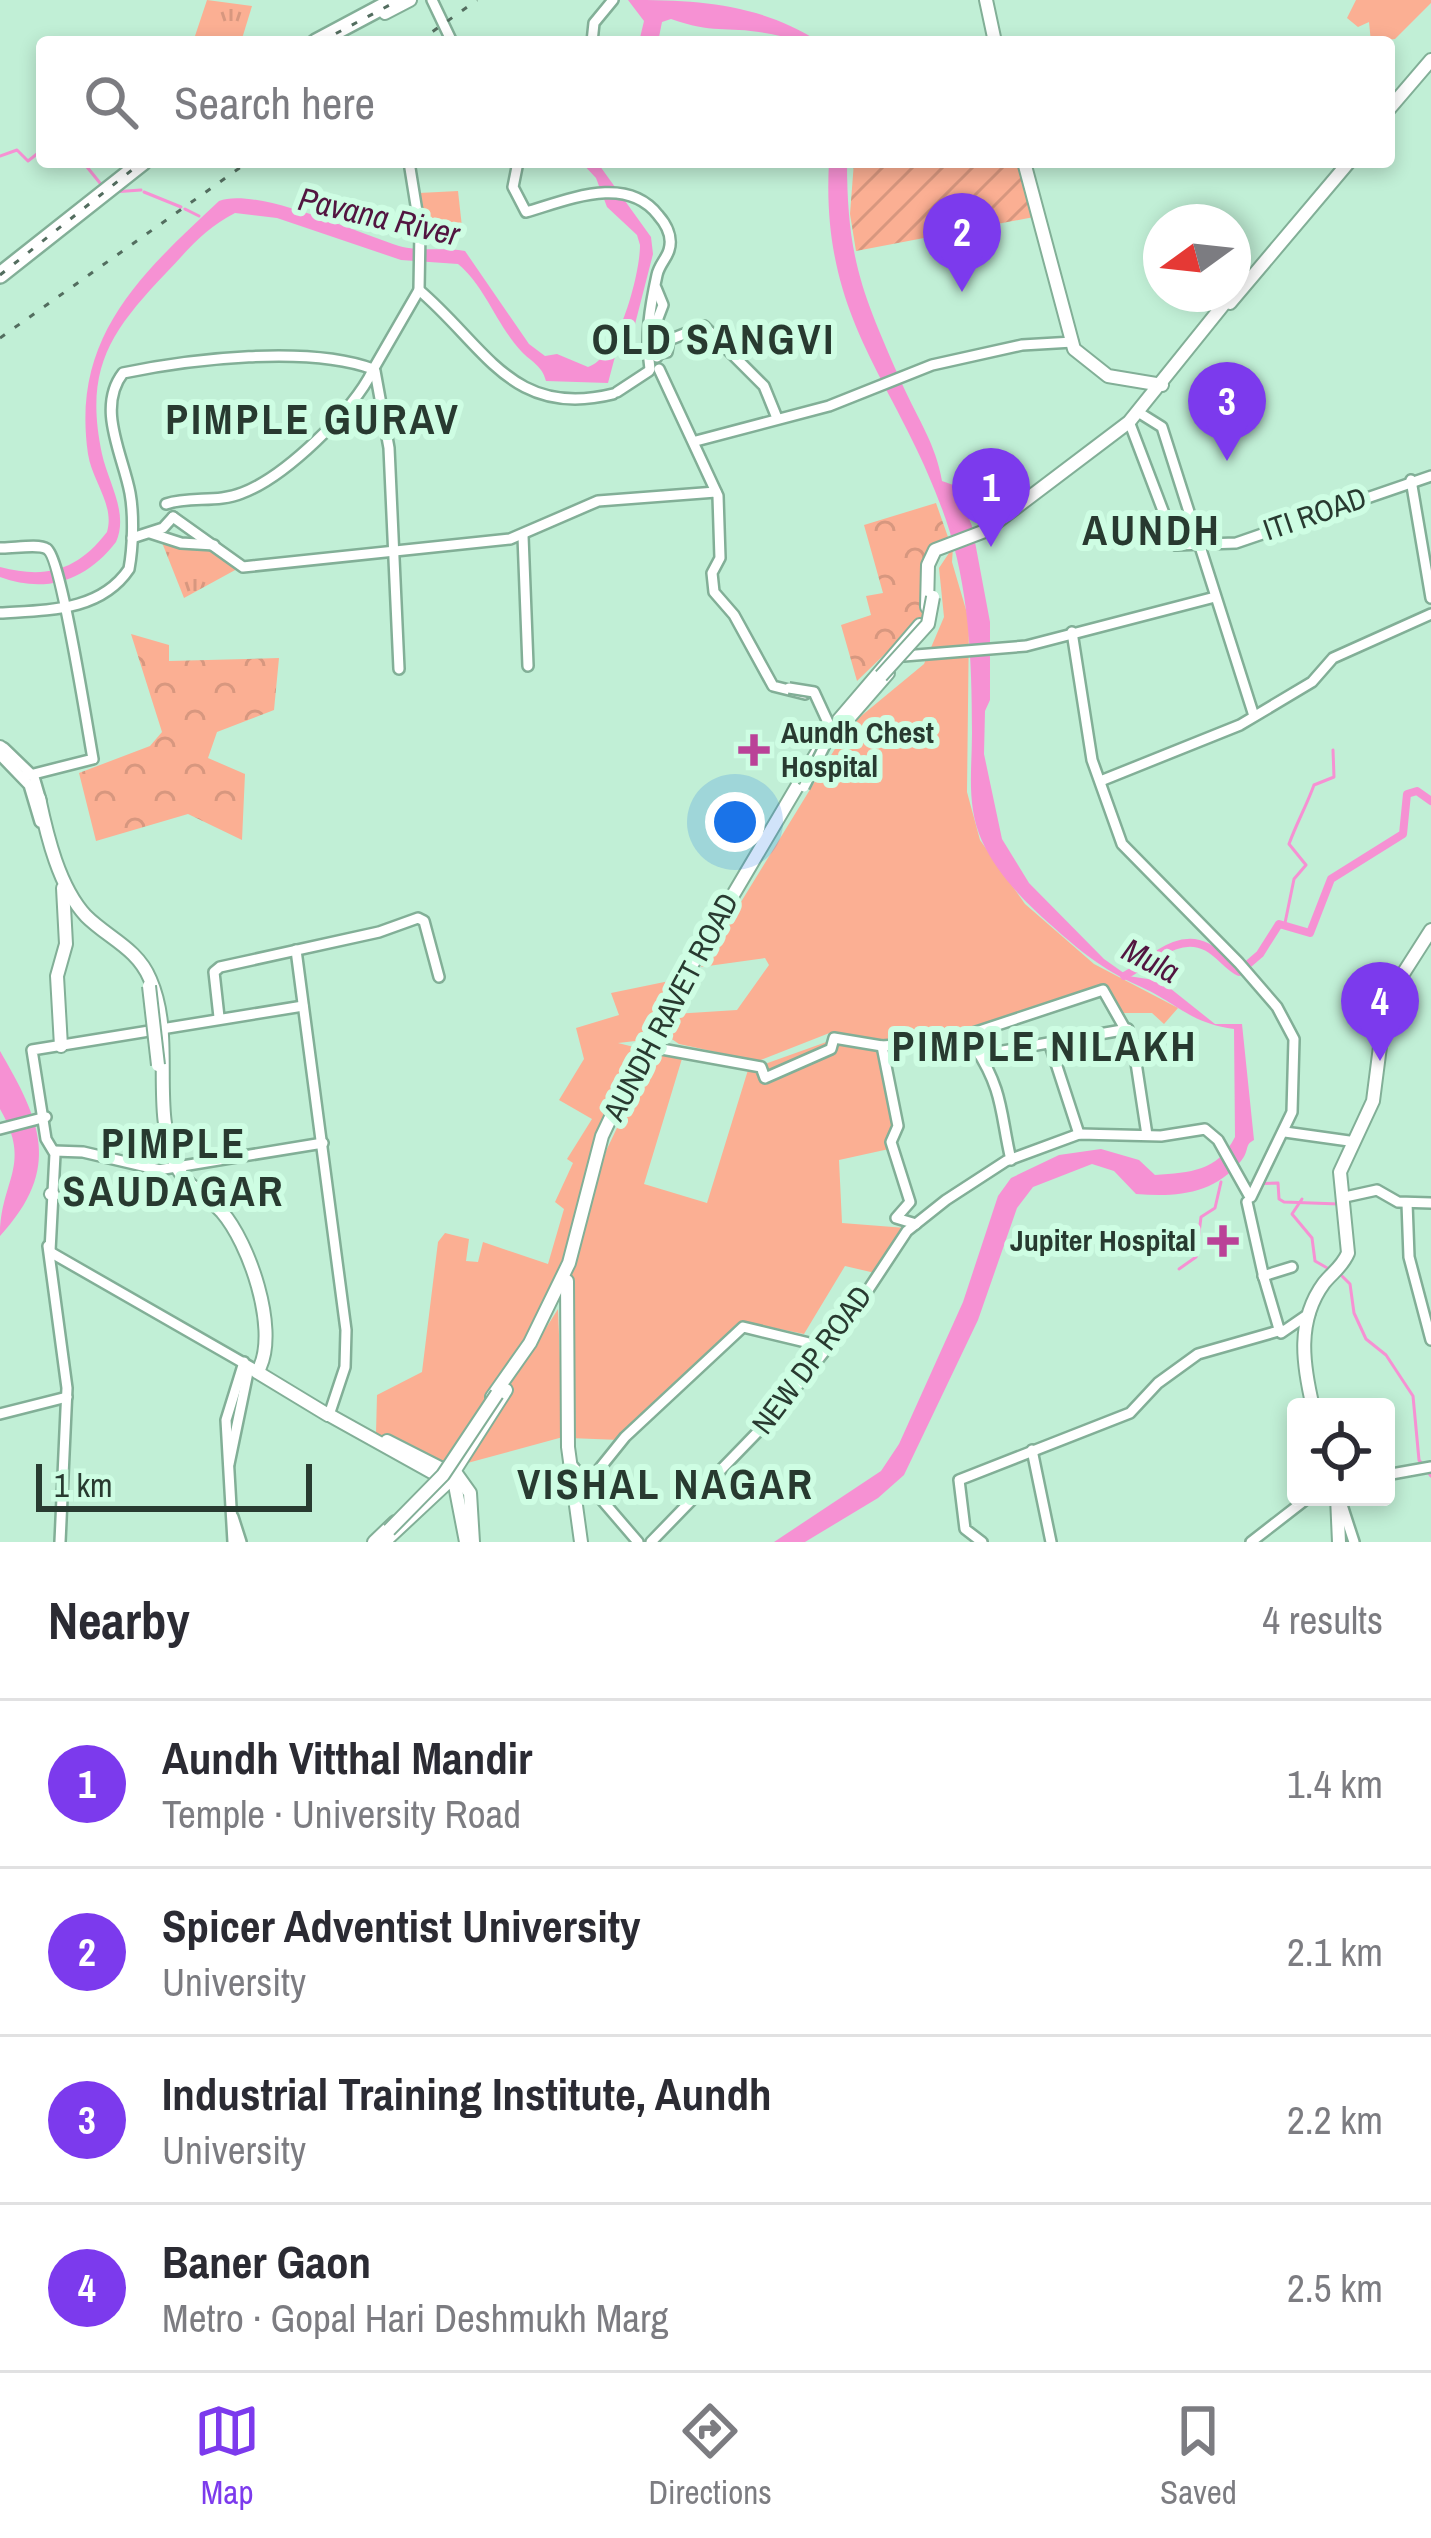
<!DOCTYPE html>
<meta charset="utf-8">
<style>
:root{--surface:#fff;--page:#f2f2f3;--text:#2b2b33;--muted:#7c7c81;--line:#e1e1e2;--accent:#7c3aed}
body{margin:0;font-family:"Archivo Narrow",sans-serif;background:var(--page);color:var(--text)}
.controls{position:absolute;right:36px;bottom:36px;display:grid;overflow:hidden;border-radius:12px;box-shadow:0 6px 18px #0003}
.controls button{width:108px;height:108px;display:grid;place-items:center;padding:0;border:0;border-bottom:3px solid var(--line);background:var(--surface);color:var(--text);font:60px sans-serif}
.compass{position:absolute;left:1143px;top:204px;width:108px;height:108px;border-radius:50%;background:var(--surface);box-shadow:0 6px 18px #0003;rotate:255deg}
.scale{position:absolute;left:36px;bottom:30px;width:276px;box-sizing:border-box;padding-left:12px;border:6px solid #283a30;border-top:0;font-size:33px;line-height:42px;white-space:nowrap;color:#283a30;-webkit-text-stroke:9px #cefde3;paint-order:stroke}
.you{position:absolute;left:735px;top:822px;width:42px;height:42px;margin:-30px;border:9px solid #fff;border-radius:50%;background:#1a73e8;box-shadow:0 0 0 18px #1a73e833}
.badge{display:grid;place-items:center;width:78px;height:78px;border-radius:50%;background:var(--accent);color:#fff;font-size:39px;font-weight:700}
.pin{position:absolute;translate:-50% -99px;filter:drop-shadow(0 3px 6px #0008)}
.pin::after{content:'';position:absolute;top:63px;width:42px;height:36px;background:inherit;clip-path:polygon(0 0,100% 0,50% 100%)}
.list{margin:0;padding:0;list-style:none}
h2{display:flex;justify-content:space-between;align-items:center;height:156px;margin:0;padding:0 48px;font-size:51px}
h2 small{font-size:39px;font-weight:400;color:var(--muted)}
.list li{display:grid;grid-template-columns:78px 1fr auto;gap:36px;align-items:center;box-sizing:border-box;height:168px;padding:0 48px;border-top:3px solid var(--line)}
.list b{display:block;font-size:45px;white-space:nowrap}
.list p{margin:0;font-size:39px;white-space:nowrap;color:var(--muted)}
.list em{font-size:39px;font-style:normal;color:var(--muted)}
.icon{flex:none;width:66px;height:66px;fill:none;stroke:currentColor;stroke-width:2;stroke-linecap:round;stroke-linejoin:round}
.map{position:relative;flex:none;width:1431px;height:1542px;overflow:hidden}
.search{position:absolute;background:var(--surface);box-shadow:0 6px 18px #0003;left:36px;right:36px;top:36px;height:132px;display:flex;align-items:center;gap:30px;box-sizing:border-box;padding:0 42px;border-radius:12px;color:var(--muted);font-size:45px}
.sheet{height:828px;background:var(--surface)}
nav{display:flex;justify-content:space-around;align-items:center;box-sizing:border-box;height:168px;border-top:3px solid var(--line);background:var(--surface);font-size:33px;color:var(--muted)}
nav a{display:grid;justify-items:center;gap:6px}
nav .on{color:var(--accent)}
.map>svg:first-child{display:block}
.grass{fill:#fbaf93}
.forest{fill:url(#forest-crowns)}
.park{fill:url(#park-tufts)}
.garden{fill:url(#garden-furrows)}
.water{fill:#f691d3}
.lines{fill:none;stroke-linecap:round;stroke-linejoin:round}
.stream{stroke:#f691d3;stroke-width:3}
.river{stroke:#f691d3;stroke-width:8}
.secondary-casing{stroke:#82af97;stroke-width:14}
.primary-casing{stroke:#82af97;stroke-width:16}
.highway-casing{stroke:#82af97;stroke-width:20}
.secondary{stroke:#fff;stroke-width:9}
.primary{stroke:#fff;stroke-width:12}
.highway{stroke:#fff;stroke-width:15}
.rail{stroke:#536d5f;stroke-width:3;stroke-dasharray:6 12;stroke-linecap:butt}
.secondary-bridge-casing{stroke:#82af97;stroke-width:14;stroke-linecap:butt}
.primary-bridge-casing{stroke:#82af97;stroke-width:16;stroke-linecap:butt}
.secondary-bridge{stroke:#fff;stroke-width:9}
.primary-bridge{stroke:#fff;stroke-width:12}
.poi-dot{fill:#ba4297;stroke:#cefde3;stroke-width:4.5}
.labels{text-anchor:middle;stroke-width:12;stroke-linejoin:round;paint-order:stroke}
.street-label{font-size:30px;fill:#283a30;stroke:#cefde3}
.poi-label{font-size:30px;font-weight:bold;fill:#283a30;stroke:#cefde3;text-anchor:start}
.water-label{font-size:33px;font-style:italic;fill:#521540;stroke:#cefde3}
.district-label{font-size:42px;font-weight:bold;letter-spacing:3px;fill:#283a30;stroke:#cefde3}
</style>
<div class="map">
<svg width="1431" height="1542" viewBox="0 0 1431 1542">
<defs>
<pattern id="forest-crowns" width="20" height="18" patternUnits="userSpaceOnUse" patternTransform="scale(3)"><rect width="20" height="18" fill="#fbaf93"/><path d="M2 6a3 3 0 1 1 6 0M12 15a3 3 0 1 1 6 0" fill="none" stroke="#d7977f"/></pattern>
<pattern id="park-tufts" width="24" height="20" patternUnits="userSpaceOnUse" patternTransform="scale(3)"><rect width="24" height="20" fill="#fbaf93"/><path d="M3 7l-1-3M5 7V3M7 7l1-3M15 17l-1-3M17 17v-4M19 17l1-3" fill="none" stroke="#d7977f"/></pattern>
<pattern id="garden-furrows" width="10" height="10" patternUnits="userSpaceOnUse" patternTransform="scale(3)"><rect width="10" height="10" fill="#fbaf93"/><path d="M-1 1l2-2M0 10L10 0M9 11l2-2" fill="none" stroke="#d7977f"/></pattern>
</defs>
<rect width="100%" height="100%" fill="#c1efd6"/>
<g class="grass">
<polygon points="1356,0 1431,0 1431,3 1395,39 1371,42 1369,22 1358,27 1347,18"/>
<polygon points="458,191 463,236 426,237 419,193"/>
<polygon points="953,547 952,562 969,620 967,792 980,840 1025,904 1094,964 1178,1008 1164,1024 1152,1013 1123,1013 1107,988 944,1034 883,1040 832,1032 758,1061 679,1044 663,1033 674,1014 737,1010 769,965 765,958 701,967 849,726 924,664 944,617 939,568"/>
<polygon points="679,979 644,1040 618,1043 638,1048 593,1150 561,1270 535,1325 442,1470 376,1433 377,1395 422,1372 438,1242 445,1233 469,1239 466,1261 478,1262 483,1242 548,1264 564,1209 555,1202 573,1163 567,1159 592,1119 559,1100 584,1059 576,1028 619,1015 611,993"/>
<polygon points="832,1040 878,1051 893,1124 889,1149 839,1160 842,1223 906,1228 875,1273 845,1266 804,1334 745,1322 620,1440 569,1438 569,1283 606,1151 654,1050 684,1052 644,1184 707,1203 748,1070"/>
<polygon points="558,1309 563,1437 460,1465"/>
</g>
<g class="forest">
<polygon points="936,503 948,537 924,556 923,617 857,681 841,625 871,615 866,596 883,593 864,525"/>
<polygon points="131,634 169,645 169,661 279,658 274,710 217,732 208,758 245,774 242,840 188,814 96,841 79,773 150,746 162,732"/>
</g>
<g class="park">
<polygon points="207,0 252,6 241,42 193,42"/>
<polygon points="161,540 214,548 237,569 184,598"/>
</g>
<polygon class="garden" points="854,162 1021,162 1034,217 856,251 850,214"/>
<g class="water">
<path d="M 628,0 C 700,0 757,3 820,42 C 798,42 785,36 765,33 C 726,26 713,34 671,19 L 662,22 L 658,42 L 639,42 L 644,21 Z"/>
<path d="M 581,162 L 597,162 L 651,237 L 653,254 L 633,332 L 617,349 L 608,383 L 546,381 C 542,365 531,362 521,351 C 496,324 485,286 458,264 L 401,260 L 277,218 L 235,213 C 205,228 188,250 166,273 C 110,332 84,369 102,454 C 108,482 129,513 116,542 C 86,581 46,594 0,577 L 0,567 C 46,579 77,571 107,532 C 115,505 92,481 88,454 C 71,337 140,275 219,201 C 255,186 360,234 399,246 C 419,252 444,247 465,251 L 529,344 L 545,356 L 557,354 L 588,367 C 618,358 640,275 640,245 L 637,235 L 607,207 L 596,178 Z"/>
<path d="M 829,162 L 847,162 C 847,262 864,297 903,386 C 918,419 936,445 942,481 L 956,486 L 972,526 L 990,622 L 990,700 L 985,711 L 984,754 L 1002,839 L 1029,883 L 1104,959 L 1128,976 L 1161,981 L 1215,1024 L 1242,1024 L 1254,1140 C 1244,1145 1250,1150 1241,1161 C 1213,1195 1176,1197 1136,1194 L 1114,1171 L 1092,1164 L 1033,1187 L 1017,1208 L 978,1320 L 904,1475 L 878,1498 L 805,1542 L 774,1542 L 881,1471 L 899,1444 L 963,1302 L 998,1196 L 1011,1178 L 1059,1155 L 1101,1149 L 1139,1160 L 1155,1175 C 1191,1172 1217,1172 1235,1137 L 1234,1029 C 1189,1023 1178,1003 1137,985 C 1102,969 1080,951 1051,925 C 1024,901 997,874 982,841 C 966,805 972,770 972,733 C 972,660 969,587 946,520 C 899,382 820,324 829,162 Z"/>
<path d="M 0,1051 C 40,1120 63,1168 0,1236 C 0,1180 33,1166 0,1109 Z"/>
</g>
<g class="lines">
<g class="stream">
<polyline points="0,156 17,150 28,161 42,150"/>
<polyline points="83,162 104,188"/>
<polyline points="113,192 141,190"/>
<polyline points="144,192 181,207"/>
<polyline points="185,209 199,216"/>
<path d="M 1285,923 L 1294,879 L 1306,865 L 1289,844 C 1297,822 1306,807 1314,785 L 1334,777 L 1333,750"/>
<polyline points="1247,1184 1278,1183 1279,1199 1284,1202 1339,1204"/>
<polyline points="1302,1199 1292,1214 1312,1238 1315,1261 1329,1269"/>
<polyline points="1179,1269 1196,1257 1201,1217 1215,1208 1221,1182"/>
<polyline points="1338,1272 1350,1284 1354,1313 1366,1339 1386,1355 1413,1396 1419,1460 1431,1476"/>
</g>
<path class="river" d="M 1124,976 C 1149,963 1177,931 1207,947 C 1220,954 1227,966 1239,972 L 1260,954 L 1279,924 L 1310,933 L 1331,879 L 1403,834 L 1407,794 L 1417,791 L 1431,801"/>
<g class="secondary-casing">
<g id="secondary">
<polyline points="432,0 452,42"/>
<polyline points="592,42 594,23 613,0"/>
<path d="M 518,162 L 513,187 L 526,212 C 568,200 626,174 658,215 C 666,224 673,237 669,250 C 667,258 659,265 657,275 C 650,307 645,336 650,369"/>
<polyline points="656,288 663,305 655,326 657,357"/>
<path d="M 419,290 C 486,347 512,419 613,394"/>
<polyline points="657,354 667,352 669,340 704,326 764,386 777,418"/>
<polyline points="374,368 419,290 420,230 409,162"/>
<polyline points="659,369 718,496 720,558 712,573 714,592 734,615 773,686 805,694"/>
<polyline points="375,371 389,448 399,669"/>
<polyline points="617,392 649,371"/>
<polyline points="1138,412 1162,427 1254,716"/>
<polyline points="1130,424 1176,545"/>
<polyline points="696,441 829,406 932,365 1022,345 1073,342"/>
<polyline points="1411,480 1431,598"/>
<path d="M 166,504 C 190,496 218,503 242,493 C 285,477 353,411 373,370"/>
<polyline points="173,517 243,567 510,539 598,501 716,492"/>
<polyline points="150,533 181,543 214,545"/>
<polyline points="523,536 528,666"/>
<polyline points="132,538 163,528 173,517"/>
<polyline points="1176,545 1236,543 1431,476"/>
<path d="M 0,548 C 11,549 38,543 47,549 C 61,557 88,732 93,759 L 22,777"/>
<path d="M 0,613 C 46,610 100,612 129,569 C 133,547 134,515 130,493 C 123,455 96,408 123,373 C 190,359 308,345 373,369"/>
<polyline points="1072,632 1092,760 1122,844 1239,963 1277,1007 1294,1039 1292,1112 1251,1197"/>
<polyline points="904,656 1026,646 1215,597"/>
<polyline points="4,748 34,777 41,801"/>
<polyline points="0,755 29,785 40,822"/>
<polyline points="1103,780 1240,725 1312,682 1333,658 1431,614"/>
<polyline points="296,950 346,1330 345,1367 330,1412"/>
<polyline points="219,1017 214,972 220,967 379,932 418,918 424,921 439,977"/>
<path d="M 953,1041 L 975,1047 C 1004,1092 1000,1113 1011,1160"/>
<polyline points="1050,1045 1079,1134"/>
<polyline points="645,1046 761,1067 765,1078 831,1049 834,1038 882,1046 949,1041 1103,990 1133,1043 1147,1135"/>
<polyline points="882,1046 898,1126 891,1142 910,1202 896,1218 916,1224"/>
<polyline points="980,1055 1128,1029"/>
<polyline points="0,1129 46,1117"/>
<polyline points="1285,1132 1349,1141"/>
<polyline points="54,1151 83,1152 160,1170"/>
<polyline points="158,1170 323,1143"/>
<polyline points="1345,1197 1377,1190 1398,1202 1431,1203"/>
<polyline points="1247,1202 1264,1278"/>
<polyline points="1407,1203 1409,1257 1431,1340"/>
<polyline points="48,1246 67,1388 60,1542"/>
<polyline points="50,1251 55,1154 46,1139 32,1050 303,1006"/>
<polyline points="50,1252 254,1369"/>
<polyline points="1263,1276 1292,1267"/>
<polyline points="1264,1278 1279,1329"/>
<polyline points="1281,1333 1310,1313"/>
<polyline points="0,1414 67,1397"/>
<polyline points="1032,1450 1051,1542"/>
<polyline points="229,1464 248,1372"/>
<polyline points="571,1464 638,1542"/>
<polyline points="1386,1475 1431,1467"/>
<polyline points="570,1487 588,1483 625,1437 743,1327 830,1348"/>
<polyline points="1341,1502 1354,1542"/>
<polyline points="233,1517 241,1542"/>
<polyline points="233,1542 226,1420 244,1362"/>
<polyline points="651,1542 776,1413 843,1328 907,1231 946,1200 1006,1161 1079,1134 1161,1136 1205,1129 1218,1140 1250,1197"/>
<polyline points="982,1542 965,1529 959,1480 1130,1413 1158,1383 1198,1354 1282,1330"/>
<polyline points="1251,1542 1309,1497"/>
</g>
</g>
<g class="primary-casing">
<g id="primary">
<polyline points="986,0 995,42"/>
<polyline points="385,13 410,0"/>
<polyline points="1389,109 1431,60"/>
<polyline points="1024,162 1074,349 1108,376 1162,385"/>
<polyline points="1230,303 1349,162"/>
<polyline points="927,607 928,565 935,550 985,531 1129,422 1232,294"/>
<polyline points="841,727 888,673"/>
<polyline points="0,747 6,753"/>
<path d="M 39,798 C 47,836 59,887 86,916 C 108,938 137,948 150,979 C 176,1038 149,1108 177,1167 C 187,1187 207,1196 222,1212 C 249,1243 278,1327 260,1367"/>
<polyline points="61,1046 57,976 66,944 63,888"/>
<polyline points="51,1194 53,1195"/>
<polyline points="567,1281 568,1447 581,1542"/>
<polyline points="257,1372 328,1415"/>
<polyline points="492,1397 530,1343 569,1263 602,1136 648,1039 831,729 920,625"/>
<path d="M 1313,1407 C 1303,1365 1296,1321 1324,1283 C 1333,1272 1342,1267 1348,1253 L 1340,1172 L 1373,1101 L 1382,1031 L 1401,977 L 1431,930"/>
<polyline points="331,1416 455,1485 466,1542"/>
<polyline points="387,1441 454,1475"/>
<polyline points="455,1472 470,1493 473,1542"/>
<polyline points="1337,1497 1339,1542"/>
<polyline points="374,1542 395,1522"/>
<polyline points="384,1542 446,1484 506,1390"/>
</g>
</g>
<g class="highway-casing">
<g id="highway">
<polyline points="316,42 395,0"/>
<polyline points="0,275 143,162"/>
</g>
</g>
<use href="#secondary" class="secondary"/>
<use href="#primary" class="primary"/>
<use href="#highway" class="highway"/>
<g class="rail">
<polyline points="320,42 399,0"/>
<polyline points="418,42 477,0"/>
<polyline points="0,275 142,162"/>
<polyline points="0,338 248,162"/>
</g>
<g class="secondary-bridge-casing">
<polyline id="secondary-bridge" points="789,688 814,692 832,731 804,787"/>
</g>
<g class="primary-bridge-casing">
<g id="primary-bridge">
<polyline points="881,676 928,624 933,597"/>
<polyline points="149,986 158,1065"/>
<polyline points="389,1530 443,1475 497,1394"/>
</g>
</g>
<use href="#secondary-bridge" class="secondary-bridge"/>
<use href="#primary-bridge" class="primary-bridge"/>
</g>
<g class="poi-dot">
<path d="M748 732h12v12h12v12h-12v12h-12v-12h-12v-12h12z"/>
<path d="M1217 1223h12v12h12v12h-12v12h-12v-12h-12v-12h12z"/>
</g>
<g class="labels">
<g class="street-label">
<text transform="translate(1315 514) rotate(-19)" y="10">ITI ROAD</text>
<text transform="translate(671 1007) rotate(-62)" y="10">AUNDH RAVET ROAD</text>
<text transform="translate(812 1360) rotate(-53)" y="10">NEW DP ROAD</text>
</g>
<g class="poi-label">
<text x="781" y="743">Aundh Chest<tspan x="781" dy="34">Hospital</tspan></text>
<text x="1196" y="1251" text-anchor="end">Jupiter Hospital</text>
</g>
<g class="water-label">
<text transform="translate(379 216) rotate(13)" y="12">Pavana River</text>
<text transform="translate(1151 960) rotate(27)" y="12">Mula</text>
</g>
<g class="district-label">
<text x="714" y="354">OLD SANGVI</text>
<text x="313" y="434">PIMPLE GURAV</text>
<text x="1152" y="545">AUNDH</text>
<text x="1045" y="1061">PIMPLE NILAKH</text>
<text x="174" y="1158">PIMPLE<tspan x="174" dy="48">SAUDAGAR</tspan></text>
<text x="666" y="1499">VISHAL NAGAR</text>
</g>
</g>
</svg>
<div class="controls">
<button><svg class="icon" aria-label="locate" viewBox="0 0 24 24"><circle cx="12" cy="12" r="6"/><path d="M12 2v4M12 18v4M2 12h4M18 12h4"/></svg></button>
</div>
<svg class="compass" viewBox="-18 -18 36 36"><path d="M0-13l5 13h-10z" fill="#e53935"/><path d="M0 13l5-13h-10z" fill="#7c7c81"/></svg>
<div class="scale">1 km</div>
<div class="you"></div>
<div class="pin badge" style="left:991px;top:547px">1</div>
<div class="pin badge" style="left:962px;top:292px">2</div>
<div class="pin badge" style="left:1227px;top:461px">3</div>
<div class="pin badge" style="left:1380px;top:1061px">4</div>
<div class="search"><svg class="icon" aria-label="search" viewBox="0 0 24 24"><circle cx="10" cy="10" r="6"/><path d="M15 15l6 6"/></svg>Search here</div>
</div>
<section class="sheet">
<h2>Nearby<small>4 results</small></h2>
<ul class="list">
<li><span class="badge">1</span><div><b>Aundh Vitthal Mandir</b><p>Temple · University Road</p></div><em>1.4 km</em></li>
<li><span class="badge">2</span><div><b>Spicer Adventist University</b><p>University</p></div><em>2.1 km</em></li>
<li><span class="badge">3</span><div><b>Industrial Training Institute, Aundh</b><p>University</p></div><em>2.2 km</em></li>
<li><span class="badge">4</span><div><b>Baner Gaon</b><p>Metro · Gopal Hari Deshmukh Marg</p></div><em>2.5 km</em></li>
</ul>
</section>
<nav>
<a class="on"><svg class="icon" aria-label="map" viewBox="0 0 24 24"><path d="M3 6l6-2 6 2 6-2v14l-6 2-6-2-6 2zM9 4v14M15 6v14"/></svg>Map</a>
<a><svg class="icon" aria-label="directions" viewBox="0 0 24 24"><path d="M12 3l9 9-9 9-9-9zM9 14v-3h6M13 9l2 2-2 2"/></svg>Directions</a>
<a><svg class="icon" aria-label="saved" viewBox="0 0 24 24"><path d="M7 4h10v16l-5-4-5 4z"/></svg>Saved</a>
</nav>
